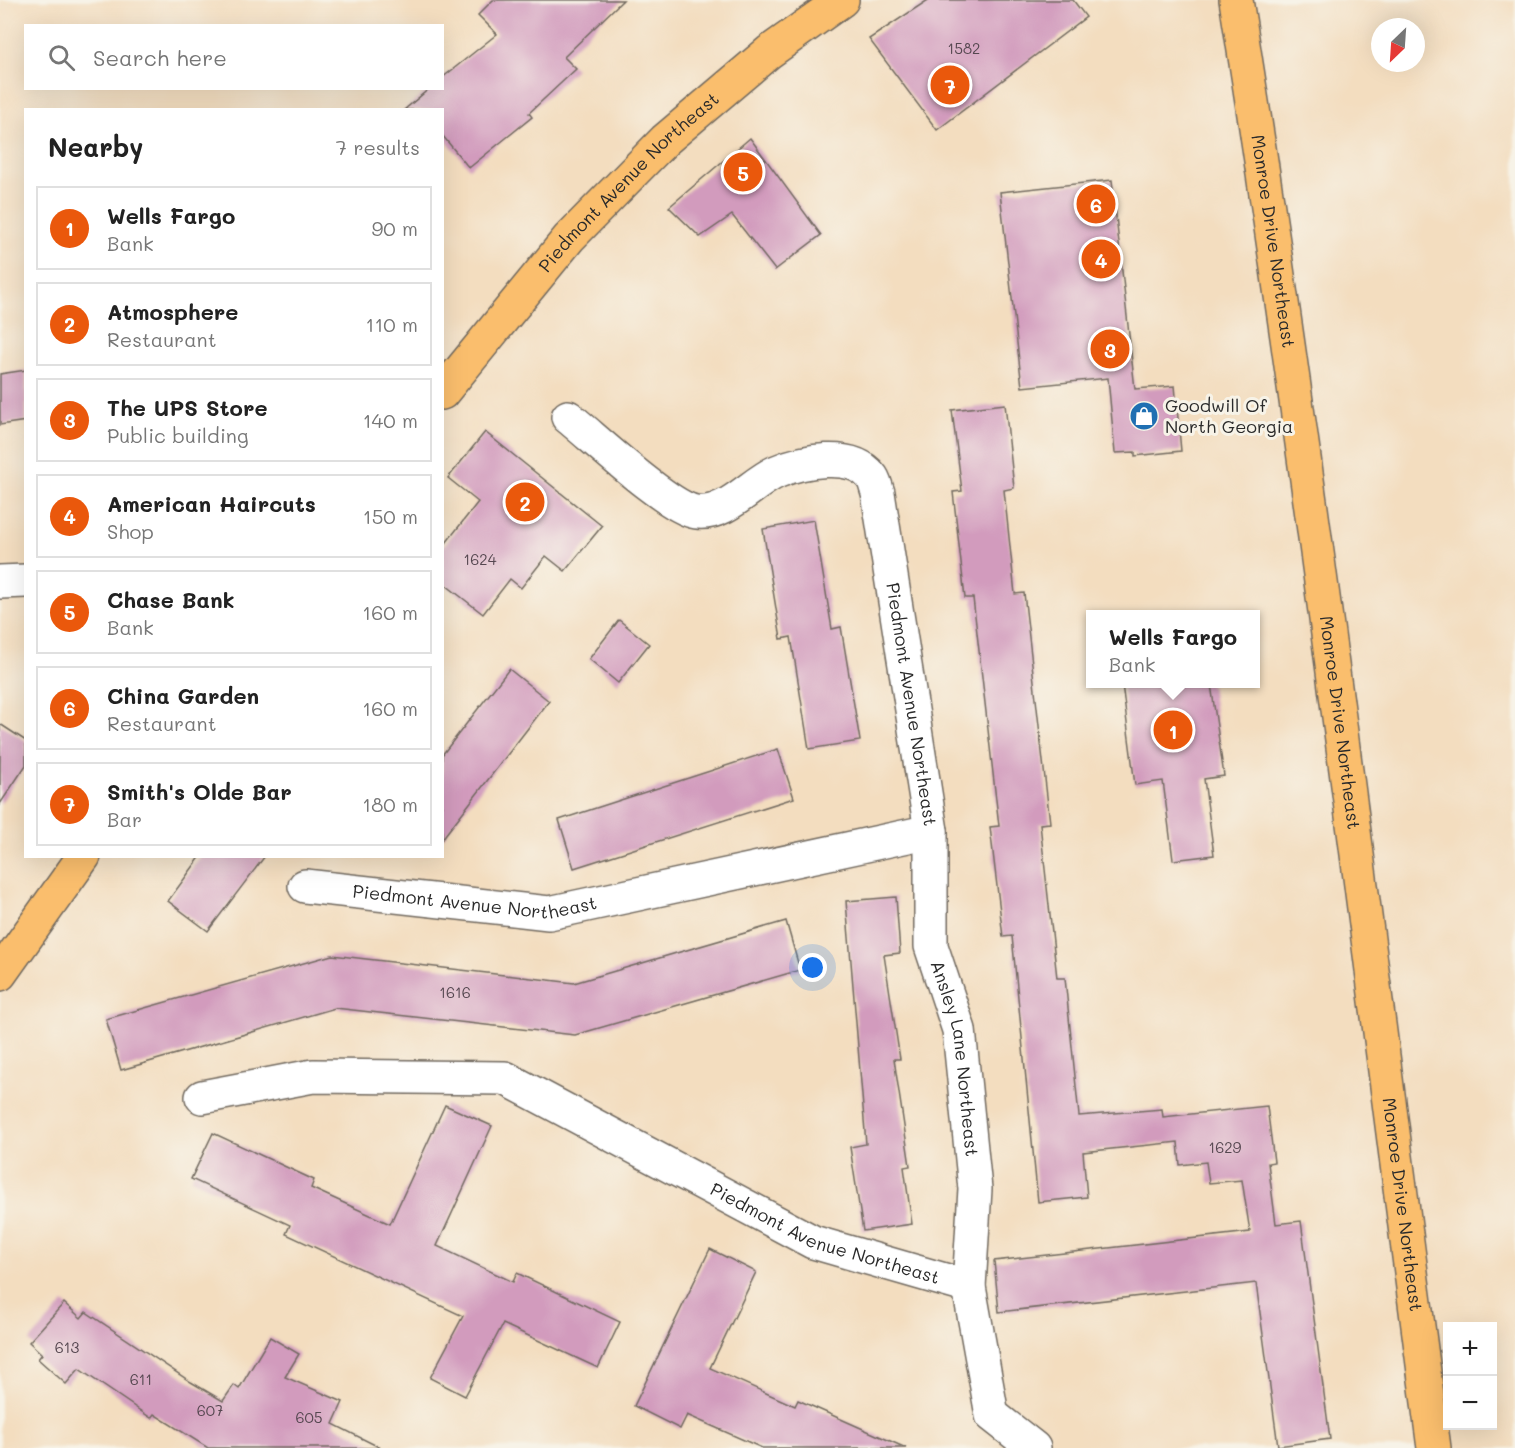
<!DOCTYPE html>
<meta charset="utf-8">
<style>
:root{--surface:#fff;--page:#f2f2f2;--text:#222;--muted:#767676;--line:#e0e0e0;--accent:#ea580c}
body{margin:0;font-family:Mali,sans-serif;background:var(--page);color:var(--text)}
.controls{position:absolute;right:18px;bottom:18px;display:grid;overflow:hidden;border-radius:0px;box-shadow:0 6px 24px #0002}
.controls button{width:54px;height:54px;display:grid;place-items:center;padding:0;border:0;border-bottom:2px solid var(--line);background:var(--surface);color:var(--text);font:30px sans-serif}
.compass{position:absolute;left:1371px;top:18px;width:54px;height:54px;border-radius:50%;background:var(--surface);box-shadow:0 6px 24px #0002;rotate:205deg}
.you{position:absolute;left:813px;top:968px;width:21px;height:21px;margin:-15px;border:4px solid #fff;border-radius:50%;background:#1a73e8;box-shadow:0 0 0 9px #1a73e833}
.badge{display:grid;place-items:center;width:39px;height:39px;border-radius:50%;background:var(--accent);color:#fff;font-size:20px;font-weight:700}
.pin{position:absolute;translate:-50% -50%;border:3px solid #fff;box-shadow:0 2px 6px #0006}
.popup{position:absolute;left:1086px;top:610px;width:174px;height:78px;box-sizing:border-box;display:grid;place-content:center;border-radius:0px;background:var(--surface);filter:drop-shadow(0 2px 4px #0005);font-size:20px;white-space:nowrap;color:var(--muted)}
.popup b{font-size:22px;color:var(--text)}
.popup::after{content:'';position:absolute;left:50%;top:100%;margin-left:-12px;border:12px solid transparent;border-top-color:var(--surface)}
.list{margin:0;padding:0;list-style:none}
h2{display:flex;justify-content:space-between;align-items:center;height:78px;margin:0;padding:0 24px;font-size:26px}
h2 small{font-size:20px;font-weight:400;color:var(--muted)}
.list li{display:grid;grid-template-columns:39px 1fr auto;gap:18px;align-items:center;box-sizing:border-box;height:84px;margin:0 12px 12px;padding:0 12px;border:2px solid var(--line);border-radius:0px}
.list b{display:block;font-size:22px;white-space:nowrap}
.list p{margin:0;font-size:20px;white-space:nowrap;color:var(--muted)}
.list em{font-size:20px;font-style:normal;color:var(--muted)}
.icon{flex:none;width:33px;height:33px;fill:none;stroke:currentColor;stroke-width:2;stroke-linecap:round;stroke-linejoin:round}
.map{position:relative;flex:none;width:1515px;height:1448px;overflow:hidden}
.search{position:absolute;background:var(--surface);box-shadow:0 6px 24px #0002;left:24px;top:24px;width:420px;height:66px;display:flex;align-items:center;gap:15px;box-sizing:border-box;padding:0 21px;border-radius:0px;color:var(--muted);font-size:22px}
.panel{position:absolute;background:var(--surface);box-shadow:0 6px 24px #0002;left:24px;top:108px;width:420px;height:750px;border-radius:0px}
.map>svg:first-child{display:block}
.building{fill:#d29bbd}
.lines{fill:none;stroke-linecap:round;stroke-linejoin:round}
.minor-casing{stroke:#71695f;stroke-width:36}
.major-casing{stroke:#71695f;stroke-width:36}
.minor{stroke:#fff;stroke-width:33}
.major{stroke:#fabe6d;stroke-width:33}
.labels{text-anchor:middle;stroke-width:6;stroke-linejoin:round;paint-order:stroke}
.number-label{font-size:15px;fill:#554750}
.street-label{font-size:18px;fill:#2b2b2b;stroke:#f7f3e8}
.poi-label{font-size:18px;fill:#2b2b2b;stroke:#f7f3e8;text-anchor:start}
</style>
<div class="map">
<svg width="1515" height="1448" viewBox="0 0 1515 1448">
<rect width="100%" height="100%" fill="#f7f3e8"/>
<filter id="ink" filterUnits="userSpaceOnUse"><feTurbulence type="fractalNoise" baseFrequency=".0167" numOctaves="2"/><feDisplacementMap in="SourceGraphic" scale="12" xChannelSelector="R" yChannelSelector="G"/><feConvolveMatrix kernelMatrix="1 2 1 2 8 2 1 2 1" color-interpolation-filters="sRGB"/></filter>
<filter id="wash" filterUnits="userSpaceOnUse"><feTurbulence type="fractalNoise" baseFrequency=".008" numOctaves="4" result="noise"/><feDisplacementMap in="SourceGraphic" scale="24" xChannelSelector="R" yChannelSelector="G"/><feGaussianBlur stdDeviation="1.35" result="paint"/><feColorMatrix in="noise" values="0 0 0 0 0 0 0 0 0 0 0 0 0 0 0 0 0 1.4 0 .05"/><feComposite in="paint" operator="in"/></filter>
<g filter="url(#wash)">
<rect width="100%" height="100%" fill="#f3ddbf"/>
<g id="blocks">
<g class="building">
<polygon points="493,0 623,0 564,57 576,69 529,113 532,117 469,168 442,135 442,110 404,110 430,88 442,88 442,78 497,34 478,15"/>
<polygon points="928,0 1073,0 1086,17 937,130 869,39"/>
<polygon points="750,138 821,235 775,270 732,215 700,237 669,207"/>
<polygon points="1112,180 1135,389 1175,386 1181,451 1135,456 1135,452 1115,453 1108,378 1022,387 1000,192"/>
<polygon points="26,370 26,421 0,425 0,374"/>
<polygon points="1005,404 1014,488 1004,490 1015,594 1024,593 1050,823 1040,824 1057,978 1065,978 1079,1116 1162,1109 1163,1117 1267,1106 1274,1162 1268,1163 1276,1224 1301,1221 1330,1439 1278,1446 1256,1283 999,1312 994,1261 1250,1232 1242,1180 1209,1183 1206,1162 1180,1165 1178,1142 1083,1152 1087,1197 1038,1202 1012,936 1003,937 990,827 999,826 973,598 965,598 953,492 962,491 952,410"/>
<polygon points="485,432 602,526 565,571 546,556 521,588 510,579 483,614 442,582 442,548 478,502 448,478"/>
<polygon points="814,520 832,629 841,627 860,741 809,749 791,637 781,639 763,529"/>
<polygon points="619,620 649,644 618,683 589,659"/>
<polygon points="509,669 549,701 442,839 442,755"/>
<polygon points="1122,684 1211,684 1224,776 1204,779 1214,855 1173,860 1163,781 1135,785"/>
<polygon points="0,724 26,741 26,765 0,804"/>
<polygon points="778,749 794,798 574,868 559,820"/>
<polygon points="201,856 265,856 208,931 168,901"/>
<polygon points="896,897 900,953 884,955 900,1059 894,1059 910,1166 904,1167 912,1224 863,1231 850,1147 866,1144 846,901"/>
<polygon points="786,921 800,970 575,1035 335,1008 121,1070 106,1019 332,955 574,983"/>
<polygon points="445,1105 492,1126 437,1246 513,1282 517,1273 620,1322 598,1368 503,1324 465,1396 430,1378 463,1316 286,1234 290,1225 191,1179 213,1133 314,1180 311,1188 390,1224"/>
<polygon points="710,1249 756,1272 710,1368 795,1406 798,1400 906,1448 762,1448 687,1415 680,1429 634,1406"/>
<polygon points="64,1303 81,1318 86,1312 191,1382 223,1401 234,1385 239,1389 270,1337 299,1354 285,1377 343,1402 333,1424 381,1448 208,1448 154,1414 151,1418 79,1369 66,1384 38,1359 42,1354 29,1342"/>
</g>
</g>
</g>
<g filter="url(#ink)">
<use href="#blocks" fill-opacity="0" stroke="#71695f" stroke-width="1.5"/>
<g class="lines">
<g class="minor-casing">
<g id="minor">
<path id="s1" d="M 568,417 C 593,437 668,508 696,512 C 726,516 750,484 776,472 C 801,461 852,451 871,476 C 875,480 876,488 878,493 L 931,831 L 931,946 L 959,1030 L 975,1189 L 969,1287 L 992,1415 L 1034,1448"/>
<polyline points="0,582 26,581"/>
<path id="s2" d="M 305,886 L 549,913 L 931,831"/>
<path id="s3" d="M 202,1097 L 313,1076 L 505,1078 L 813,1242 L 969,1287"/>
</g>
</g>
<g class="major-casing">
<g id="major">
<path id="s4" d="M 1236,0 C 1313,481 1370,965 1434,1448"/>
<path id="s5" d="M 442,393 L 569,238 L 665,140 L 769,52 L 842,0"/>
<polyline points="0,974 84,856"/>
</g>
</g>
<use href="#minor" class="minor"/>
<use href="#major" class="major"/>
</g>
</g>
<defs>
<g id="shop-disc" transform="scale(1.5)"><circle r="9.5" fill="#1f6fb2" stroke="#f7f3e8"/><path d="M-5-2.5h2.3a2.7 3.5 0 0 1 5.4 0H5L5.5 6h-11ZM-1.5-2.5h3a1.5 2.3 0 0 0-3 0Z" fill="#fff"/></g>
</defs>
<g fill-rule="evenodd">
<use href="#shop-disc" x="1144" y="416"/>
</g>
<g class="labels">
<g class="number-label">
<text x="964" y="54">1582</text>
<text x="480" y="565">1624</text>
<text x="455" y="998">1616</text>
<text x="1225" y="1153">1629</text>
<text x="67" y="1353">613</text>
<text x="141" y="1385">611</text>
<text x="210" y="1416">607</text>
<text x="309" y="1423">605</text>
</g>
<g class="street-label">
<text dy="6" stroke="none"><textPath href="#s5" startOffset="282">Piedmont Avenue Northeast</textPath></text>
<text dy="6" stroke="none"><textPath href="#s4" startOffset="244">Monroe Drive Northeast</textPath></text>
<text dy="6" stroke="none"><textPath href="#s1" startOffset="585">Piedmont Avenue Northeast</textPath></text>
<text dy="6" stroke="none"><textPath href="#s4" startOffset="730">Monroe Drive Northeast</textPath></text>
<text dy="6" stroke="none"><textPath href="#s2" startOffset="171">Piedmont Avenue Northeast</textPath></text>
<text dy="6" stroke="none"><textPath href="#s1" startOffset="944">Ansley Lane Northeast</textPath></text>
<text dy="6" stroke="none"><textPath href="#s4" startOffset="1216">Monroe Drive Northeast</textPath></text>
<text dy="6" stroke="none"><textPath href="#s3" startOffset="662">Piedmont Avenue Northeast</textPath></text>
</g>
<g class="poi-label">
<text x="1165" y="412">Goodwill Of<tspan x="1165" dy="21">North Georgia</tspan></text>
</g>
</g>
</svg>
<div class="controls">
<button>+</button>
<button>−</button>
</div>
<svg class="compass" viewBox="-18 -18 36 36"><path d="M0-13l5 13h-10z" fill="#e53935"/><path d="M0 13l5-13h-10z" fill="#767676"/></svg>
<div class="you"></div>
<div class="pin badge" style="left:1173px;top:730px">1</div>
<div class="popup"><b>Wells Fargo</b>Bank</div>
<div class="pin badge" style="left:525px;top:502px">2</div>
<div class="pin badge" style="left:1110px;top:349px">3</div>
<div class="pin badge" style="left:1101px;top:259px">4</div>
<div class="pin badge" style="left:743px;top:172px">5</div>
<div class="pin badge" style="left:1096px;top:204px">6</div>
<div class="pin badge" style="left:950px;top:85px">7</div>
<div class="search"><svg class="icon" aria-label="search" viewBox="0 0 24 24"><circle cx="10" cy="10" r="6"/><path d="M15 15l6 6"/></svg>Search here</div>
<section class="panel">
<h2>Nearby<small>7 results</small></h2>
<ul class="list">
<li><span class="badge">1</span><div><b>Wells Fargo</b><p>Bank</p></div><em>90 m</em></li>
<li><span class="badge">2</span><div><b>Atmosphere</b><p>Restaurant</p></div><em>110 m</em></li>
<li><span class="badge">3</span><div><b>The UPS Store</b><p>Public building</p></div><em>140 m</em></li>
<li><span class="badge">4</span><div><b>American Haircuts</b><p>Shop</p></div><em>150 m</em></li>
<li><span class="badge">5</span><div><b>Chase Bank</b><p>Bank</p></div><em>160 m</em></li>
<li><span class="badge">6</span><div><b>China Garden</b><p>Restaurant</p></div><em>160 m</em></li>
<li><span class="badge">7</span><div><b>Smith's Olde Bar</b><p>Bar</p></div><em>180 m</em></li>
</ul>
</section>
</div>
